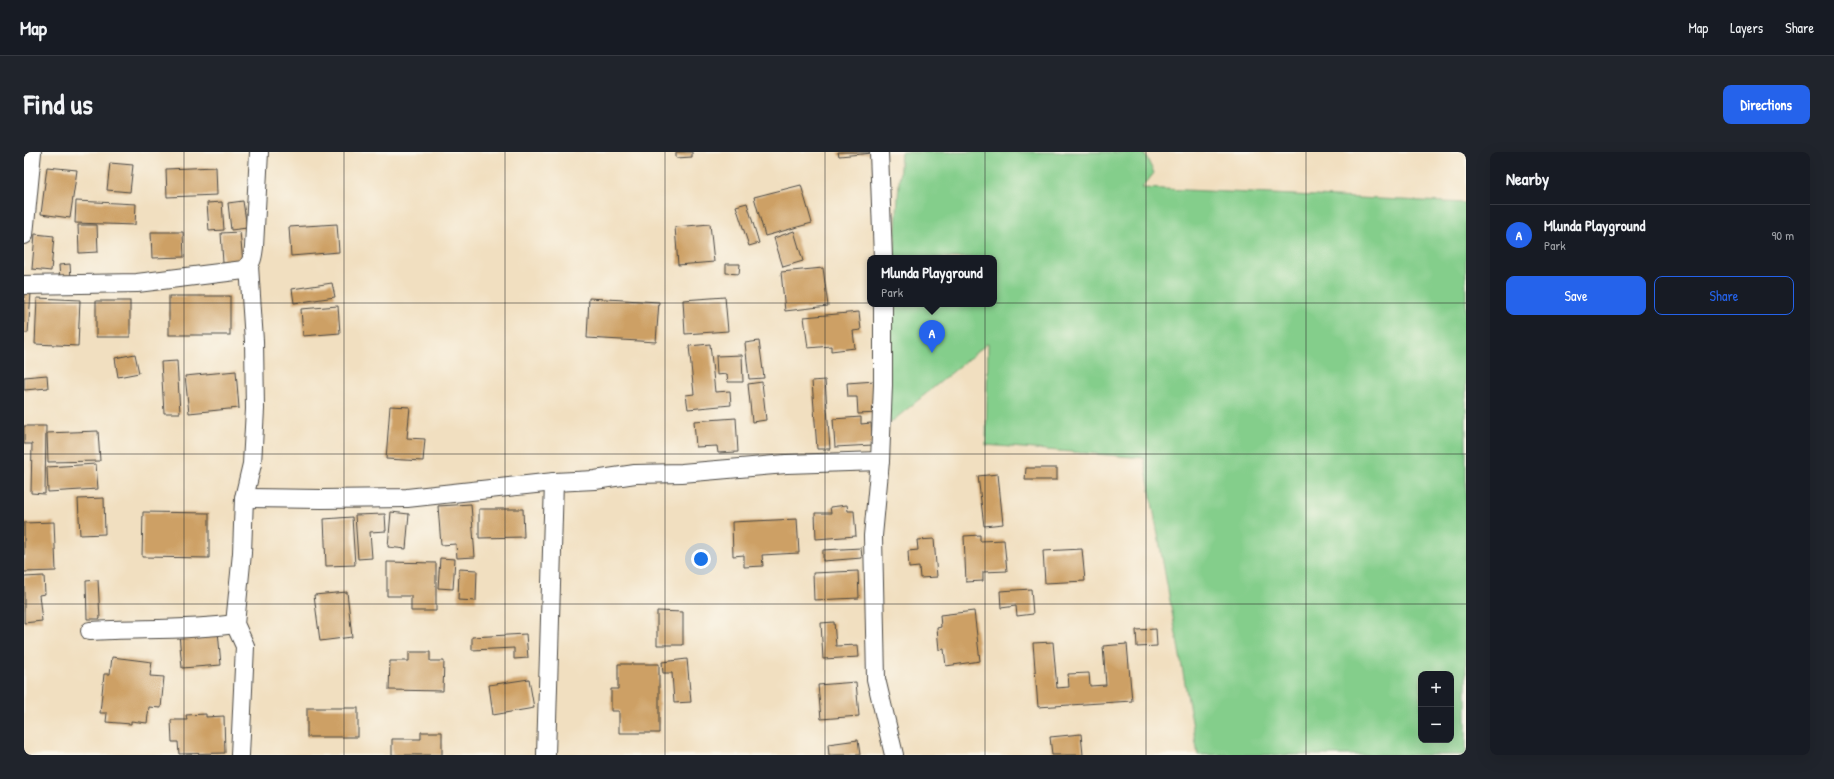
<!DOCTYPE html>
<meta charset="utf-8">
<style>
:root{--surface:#171b24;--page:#20242c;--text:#f1f3f6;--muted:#9ea1a6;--line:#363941;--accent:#2563eb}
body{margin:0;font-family:"Patrick Hand",sans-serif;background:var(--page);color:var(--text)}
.controls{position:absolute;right:12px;bottom:12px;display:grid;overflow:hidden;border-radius:8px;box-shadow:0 4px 16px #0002}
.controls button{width:36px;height:36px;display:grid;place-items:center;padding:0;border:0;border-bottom:1px solid var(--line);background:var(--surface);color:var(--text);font:20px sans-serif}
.you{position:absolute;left:677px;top:407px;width:14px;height:14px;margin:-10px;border:3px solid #fff;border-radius:50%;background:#1a73e8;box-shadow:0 0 0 6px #1a73e833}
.badge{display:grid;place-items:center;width:26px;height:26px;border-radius:50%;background:var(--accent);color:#fff;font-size:13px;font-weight:700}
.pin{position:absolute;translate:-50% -33px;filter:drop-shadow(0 1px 2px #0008)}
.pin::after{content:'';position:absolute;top:21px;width:14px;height:12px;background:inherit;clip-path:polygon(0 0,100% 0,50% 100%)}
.popup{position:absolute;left:843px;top:103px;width:130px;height:52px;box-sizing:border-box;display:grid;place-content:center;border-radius:8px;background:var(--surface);filter:drop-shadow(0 1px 3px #0005);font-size:13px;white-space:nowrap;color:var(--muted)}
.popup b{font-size:15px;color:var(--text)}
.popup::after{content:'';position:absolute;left:50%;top:100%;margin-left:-8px;border:8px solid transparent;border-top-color:var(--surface)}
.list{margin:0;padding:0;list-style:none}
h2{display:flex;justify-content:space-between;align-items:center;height:52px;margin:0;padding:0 16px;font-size:17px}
h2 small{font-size:13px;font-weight:400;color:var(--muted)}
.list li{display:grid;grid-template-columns:26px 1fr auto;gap:12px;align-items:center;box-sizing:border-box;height:60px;padding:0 16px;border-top:1px solid var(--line)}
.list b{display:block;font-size:15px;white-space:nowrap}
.list p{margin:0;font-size:13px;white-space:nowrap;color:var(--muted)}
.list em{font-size:13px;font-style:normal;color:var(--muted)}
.actions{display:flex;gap:8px;padding:12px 16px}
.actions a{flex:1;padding:9px 0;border:1px solid var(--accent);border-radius:8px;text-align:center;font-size:14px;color:var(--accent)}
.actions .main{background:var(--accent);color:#fff}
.map{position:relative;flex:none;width:1442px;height:603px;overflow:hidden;border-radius:8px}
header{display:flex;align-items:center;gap:24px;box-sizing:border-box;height:56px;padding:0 20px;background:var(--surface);border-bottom:1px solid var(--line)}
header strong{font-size:19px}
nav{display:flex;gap:22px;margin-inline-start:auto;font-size:14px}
.intro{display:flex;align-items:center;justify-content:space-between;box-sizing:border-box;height:96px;padding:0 24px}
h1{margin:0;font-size:28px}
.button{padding:10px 18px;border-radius:8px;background:var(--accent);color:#fff;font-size:14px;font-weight:700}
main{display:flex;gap:24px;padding:0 24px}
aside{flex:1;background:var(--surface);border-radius:8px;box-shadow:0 4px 16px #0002}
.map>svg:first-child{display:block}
.green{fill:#84ce8b;stroke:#587c5b;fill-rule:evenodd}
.building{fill:#cda065}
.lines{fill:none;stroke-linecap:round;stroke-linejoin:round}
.minor-casing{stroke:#494641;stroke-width:20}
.minor{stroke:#fff;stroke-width:18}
.grid{fill:none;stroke:#2b2b2b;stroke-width:1;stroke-opacity:0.55}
</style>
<header>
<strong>Map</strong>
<nav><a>Map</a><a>Layers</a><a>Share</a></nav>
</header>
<div class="intro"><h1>Find us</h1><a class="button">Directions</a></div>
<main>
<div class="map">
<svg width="1442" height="603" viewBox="0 0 1442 603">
<rect width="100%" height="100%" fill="#fbf7ec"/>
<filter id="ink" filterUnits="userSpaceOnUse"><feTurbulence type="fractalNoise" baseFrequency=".025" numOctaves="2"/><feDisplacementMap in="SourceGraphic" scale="8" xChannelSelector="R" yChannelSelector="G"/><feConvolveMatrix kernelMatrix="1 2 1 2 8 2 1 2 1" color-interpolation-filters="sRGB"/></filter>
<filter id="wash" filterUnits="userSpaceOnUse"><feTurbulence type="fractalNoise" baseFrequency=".012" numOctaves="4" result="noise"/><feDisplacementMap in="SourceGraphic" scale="16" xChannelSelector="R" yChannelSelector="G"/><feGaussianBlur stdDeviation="0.9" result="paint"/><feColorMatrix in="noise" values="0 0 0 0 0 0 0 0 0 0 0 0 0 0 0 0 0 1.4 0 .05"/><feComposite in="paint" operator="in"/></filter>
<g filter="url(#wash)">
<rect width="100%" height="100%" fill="#f1dfc0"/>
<path class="green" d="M 877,0 L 1120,0 L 1130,21 L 1118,36 L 1442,51 L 1442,603 L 1174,603 L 1120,306 L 962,293 L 964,191 L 860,276 L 867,152 L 970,152 L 970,106 L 870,106 ZM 1397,522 L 1427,522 L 1427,588 L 1397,588 Z"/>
<g id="blocks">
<g class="building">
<polygon points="652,0 668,0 668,5 652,6"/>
<polygon points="814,0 848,0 849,1 815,4"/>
<polygon points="86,11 109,13 106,40 83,38"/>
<polygon points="23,15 53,18 46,66 17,62"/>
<polygon points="192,15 193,43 143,45 142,17"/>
<polygon points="777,33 788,71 741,84 730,45"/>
<polygon points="52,49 112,52 111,73 51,71"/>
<polygon points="219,49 223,76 207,78 204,51"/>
<polygon points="198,50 200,78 185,79 183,51"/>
<polygon points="723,51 735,91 725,94 712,54"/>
<polygon points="313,72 315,100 267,104 265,75"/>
<polygon points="686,72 690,110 654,113 651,75"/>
<polygon points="54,73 73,73 74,100 55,101"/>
<polygon points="770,79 779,109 759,115 750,86"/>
<polygon points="127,80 159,80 160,105 128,106"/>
<polygon points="216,80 219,110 199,111 197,81"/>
<polygon points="11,82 30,84 27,119 8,117"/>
<polygon points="46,112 47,127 36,127 35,113"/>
<polygon points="702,112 716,112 715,122 702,121"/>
<polygon points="799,116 804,154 761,159 757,120"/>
<polygon points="308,131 311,145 270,151 268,137"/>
<polygon points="0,140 7,141 4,181 0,181"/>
<rect x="145" y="144" width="61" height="39"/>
<polygon points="701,145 704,179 661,182 659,148"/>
<polygon points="13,146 56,148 54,194 11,192"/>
<polygon points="565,146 635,150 632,190 563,186"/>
<rect x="72" y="149" width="34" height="36"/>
<polygon points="314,154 316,181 279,184 277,157"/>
<polygon points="835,160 837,178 829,179 831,196 807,199 807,194 784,196 780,165"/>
<polygon points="735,189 740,226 725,227 721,191"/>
<polygon points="686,192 691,240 706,239 707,253 664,257 662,243 670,242 665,194"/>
<polygon points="111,202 115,221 94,225 91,206"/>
<polygon points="718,203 719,230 704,230 703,222 693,223 692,204"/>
<polygon points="153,209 156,261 140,261 137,210"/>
<polygon points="212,219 215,256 165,261 161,224"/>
<polygon points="23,223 24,236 0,238 0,225"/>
<polygon points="801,228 806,297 793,297 788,229"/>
<polygon points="851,229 854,261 834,262 833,245 824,245 823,231"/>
<polygon points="738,230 742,268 728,270 724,232"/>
<polygon points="366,254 386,255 383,286 401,287 399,309 362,307"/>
<polygon points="837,265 837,272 847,271 849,293 811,295 809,267"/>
<polygon points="712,266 714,300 694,301 693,294 672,295 670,269"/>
<polygon points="0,274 22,274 21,342 7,341 8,292 0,292"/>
<polygon points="74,279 76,309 24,310 23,281"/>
<polygon points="72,312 74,337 24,340 23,315"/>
<polygon points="1002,316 1033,316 1033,328 1001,328"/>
<polygon points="974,322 979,372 960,374 954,324"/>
<polygon points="80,346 81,382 56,383 54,347"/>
<polygon points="447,352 451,405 433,406 432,392 417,393 414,354"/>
<polygon points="823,353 824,359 830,359 832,384 792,387 791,361 807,361 806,355"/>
<polygon points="455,357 499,357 500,385 455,386"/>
<polygon points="119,360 185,361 185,406 118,405"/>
<polygon points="367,360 385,362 382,397 364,395"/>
<polygon points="361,362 362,379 346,380 348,406 334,407 331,363"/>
<polygon points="328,365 331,413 302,414 300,367"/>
<polygon points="773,367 775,401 738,403 739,414 720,415 720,403 709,404 708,370"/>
<polygon points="30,370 32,419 0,420 0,371"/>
<polygon points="956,383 956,389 980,388 983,419 959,420 959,429 942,430 940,384"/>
<polygon points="910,387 913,425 896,426 895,415 885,416 884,399 894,398 893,388"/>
<polygon points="837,396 838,406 799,409 799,398"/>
<polygon points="1058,397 1061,429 1021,431 1019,399"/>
<polygon points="416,406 431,407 429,437 414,436"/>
<polygon points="363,410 412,411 412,459 387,459 387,444 363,444"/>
<polygon points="435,417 453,418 452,449 434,448"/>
<polygon points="834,419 835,446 790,448 789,421"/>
<polygon points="20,424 21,442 15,443 18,469 0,471 0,425"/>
<polygon points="74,428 76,467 63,467 62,429"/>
<polygon points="1007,437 1009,462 993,464 992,454 977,456 976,439"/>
<polygon points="323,440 328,485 296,489 290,443"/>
<polygon points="633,459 659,460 659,493 633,493"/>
<polygon points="950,459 956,509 922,514 920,497 915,498 913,476 917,475 916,463"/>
<polygon points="810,470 812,494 834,493 835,505 799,507 797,471"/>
<polygon points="1132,477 1133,494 1113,495 1112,478"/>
<polygon points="194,479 197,513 158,516 155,482"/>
<polygon points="502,482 504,506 490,507 490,496 448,498 448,485"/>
<polygon points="1029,490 1033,536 1045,535 1044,522 1065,521 1066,534 1082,533 1079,494 1103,492 1108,549 1014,555 1009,491"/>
<polygon points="385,500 406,500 406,509 420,509 419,539 365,538 366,509 385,509"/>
<polygon points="88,505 128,510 126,524 140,525 137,556 125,555 123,571 107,569 107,572 82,570 83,561 76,561 80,522 86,522"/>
<polygon points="663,507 667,550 650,551 648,521 639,521 638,510"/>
<polygon points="594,512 635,512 635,581 595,581 595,559 587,559 587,537 594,537"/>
<polygon points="505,527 510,556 469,563 465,533"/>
<polygon points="832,530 835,564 797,567 794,533"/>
<rect x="283" y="556" width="51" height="29"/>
<polygon points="182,562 182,565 200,564 201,601 155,602 154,590 148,590 147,568 163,568 162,563"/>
<polygon points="397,580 418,580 418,603 368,603 368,587 397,587"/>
<polygon points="1057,582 1059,603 1028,603 1026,585"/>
<polygon points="834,588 836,603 805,603 804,592"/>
</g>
</g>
</g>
<g filter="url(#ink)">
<use href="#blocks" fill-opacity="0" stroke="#494641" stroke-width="1"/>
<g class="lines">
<g class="minor-casing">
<g id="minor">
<polyline points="855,0 859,106"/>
<polyline points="0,83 8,0"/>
<path d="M 0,133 L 113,131 L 220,118 C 228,112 229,104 230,95 L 235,0"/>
<polyline points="859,152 859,233 856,309 849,384 852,527 870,603"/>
<polyline points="220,346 298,347 383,346 530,330 571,328 611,322 658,321 762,312 856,309"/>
<path d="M 66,479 C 114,476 163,479 211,472"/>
<polyline points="216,603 221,494 211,472 218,401 220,346 228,312 231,257 230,189 225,114"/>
<polyline points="522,603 530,330"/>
</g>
</g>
<use href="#minor" class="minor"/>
</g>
</g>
<path class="grid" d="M 160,0 L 160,603M 320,0 L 320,603M 481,0 L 481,603M 641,0 L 641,603M 801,0 L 801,603M 961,0 L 961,603M 1122,0 L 1122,603M 1282,0 L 1282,603M 0,151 L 1442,151M 0,302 L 1442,302M 0,452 L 1442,452"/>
</svg>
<div class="controls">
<button>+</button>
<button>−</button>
</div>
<div class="you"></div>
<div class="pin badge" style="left:908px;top:201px">A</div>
<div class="popup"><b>Mlunda Playground</b>Park</div>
</div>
<aside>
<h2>Nearby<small></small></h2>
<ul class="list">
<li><span class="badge">A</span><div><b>Mlunda Playground</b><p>Park</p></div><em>90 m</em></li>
</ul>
<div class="actions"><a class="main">Save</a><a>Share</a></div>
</aside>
</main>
